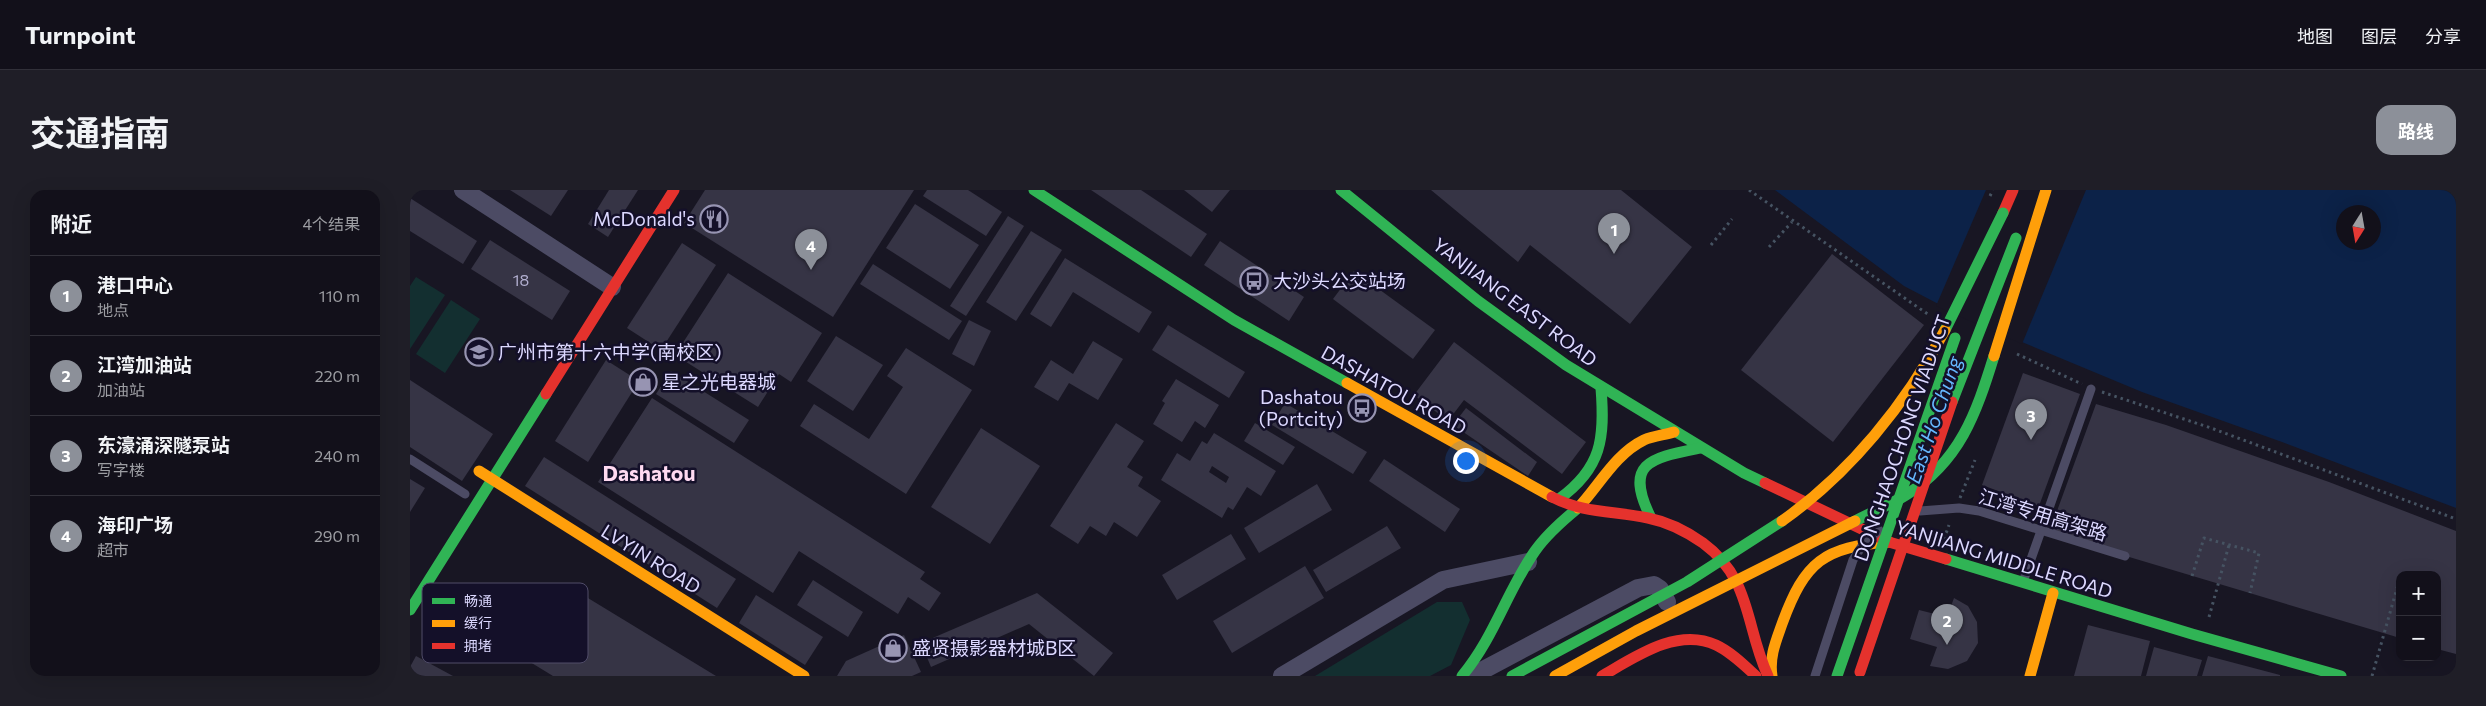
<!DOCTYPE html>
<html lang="zh">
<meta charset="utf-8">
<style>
:root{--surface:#12101a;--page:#1f1e27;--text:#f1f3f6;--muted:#9c9da2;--line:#313039;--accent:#8c9099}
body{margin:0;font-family:Commissioner,"Noto Sans SC",sans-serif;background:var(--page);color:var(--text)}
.controls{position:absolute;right:15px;bottom:15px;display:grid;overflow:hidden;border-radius:10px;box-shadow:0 5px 20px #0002}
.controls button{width:45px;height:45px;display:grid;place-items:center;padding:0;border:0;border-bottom:1px solid var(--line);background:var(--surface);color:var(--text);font:25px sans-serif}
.compass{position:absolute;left:1926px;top:15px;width:45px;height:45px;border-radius:50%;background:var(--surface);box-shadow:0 5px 20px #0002;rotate:191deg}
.you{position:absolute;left:1055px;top:270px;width:18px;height:18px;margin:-12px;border:4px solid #fff;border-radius:50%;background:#1a73e8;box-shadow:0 0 0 8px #1a73e833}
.badge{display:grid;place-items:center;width:32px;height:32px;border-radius:50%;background:var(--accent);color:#fff;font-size:16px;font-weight:700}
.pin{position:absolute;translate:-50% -41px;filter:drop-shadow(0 1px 2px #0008)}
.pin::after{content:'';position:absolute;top:26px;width:18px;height:15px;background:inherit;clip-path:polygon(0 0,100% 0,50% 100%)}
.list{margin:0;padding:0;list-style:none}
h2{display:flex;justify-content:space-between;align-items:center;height:65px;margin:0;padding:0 20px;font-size:21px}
h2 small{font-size:16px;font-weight:400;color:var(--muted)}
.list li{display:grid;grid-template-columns:32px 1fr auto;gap:15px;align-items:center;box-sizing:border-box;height:80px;padding:0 20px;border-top:1px solid var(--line)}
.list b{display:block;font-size:19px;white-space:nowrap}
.list p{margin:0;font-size:16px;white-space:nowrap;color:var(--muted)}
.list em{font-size:16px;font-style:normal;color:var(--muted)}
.map{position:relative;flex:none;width:2046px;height:486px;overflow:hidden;border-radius:15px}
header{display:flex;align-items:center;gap:30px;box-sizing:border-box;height:70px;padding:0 25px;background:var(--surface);border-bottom:1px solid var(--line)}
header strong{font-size:24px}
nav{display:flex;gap:28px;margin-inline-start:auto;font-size:18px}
.intro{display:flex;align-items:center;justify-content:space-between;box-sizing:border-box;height:120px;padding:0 30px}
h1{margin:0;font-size:35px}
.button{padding:12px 22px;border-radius:15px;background:var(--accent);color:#fff;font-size:18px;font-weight:700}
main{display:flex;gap:30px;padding:0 30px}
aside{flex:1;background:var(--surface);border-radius:15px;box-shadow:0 5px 20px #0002}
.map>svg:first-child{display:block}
.green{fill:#132f30}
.water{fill:#0c2248;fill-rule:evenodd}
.pier{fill:#181623}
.building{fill:#363445;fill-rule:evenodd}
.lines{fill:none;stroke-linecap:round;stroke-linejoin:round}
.path{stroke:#465362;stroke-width:3;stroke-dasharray:2.5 4;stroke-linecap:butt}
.lane{stroke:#4c4b64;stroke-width:9}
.street{stroke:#4c4b64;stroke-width:18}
.fast{stroke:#30b455;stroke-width:11}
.slow{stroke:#ff9f0a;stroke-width:11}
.jam{stroke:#e5322d;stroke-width:11}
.path-bridge{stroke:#465362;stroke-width:3;stroke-dasharray:2.5 4;stroke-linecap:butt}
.lane-bridge{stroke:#4c4b64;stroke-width:9}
.fast-bridge{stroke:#30b455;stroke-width:11}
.slow-bridge{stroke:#ff9f0a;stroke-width:11}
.jam-bridge{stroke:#e5322d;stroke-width:11}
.labels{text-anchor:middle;stroke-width:5;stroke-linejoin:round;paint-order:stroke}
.number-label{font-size:16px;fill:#b2afd0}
.poi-label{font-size:19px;fill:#dcd8ff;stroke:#141029;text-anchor:start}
.street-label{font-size:19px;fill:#dcd8ff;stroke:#141029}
.water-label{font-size:20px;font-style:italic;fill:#66b7ff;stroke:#141029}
.quarter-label{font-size:21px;font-weight:bold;fill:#ffdaf1;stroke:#141029}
.key{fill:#141029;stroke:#504c69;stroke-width:1}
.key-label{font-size:14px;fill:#dcd8ff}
</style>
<header>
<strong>Turnpoint</strong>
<nav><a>地图</a><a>图层</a><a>分享</a></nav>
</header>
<div class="intro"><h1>交通指南</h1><a class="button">路线</a></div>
<main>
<aside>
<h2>附近<small>4个结果</small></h2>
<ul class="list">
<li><span class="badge">1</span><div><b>港口中心</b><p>地点</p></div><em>110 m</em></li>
<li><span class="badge">2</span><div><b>江湾加油站</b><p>加油站</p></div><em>220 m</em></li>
<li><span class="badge">3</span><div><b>东濠涌深隧泵站</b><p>写字楼</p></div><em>240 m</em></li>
<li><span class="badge">4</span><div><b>海印广场</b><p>超市</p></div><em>290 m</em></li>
</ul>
</aside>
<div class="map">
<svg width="2046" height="486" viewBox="0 0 2046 486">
<rect width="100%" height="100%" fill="#181623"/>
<g class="green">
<polygon points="6,87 35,105 0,159 0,96"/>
<polygon points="41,110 70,129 35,183 6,164"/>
<polygon points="1027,412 1052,412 1060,430 1041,475 1020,486 905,486"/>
</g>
<path class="water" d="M 1365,0 L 2046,0 L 2046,318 L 1872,252 L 1732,202 L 1559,130 L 1494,96 ZM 1934,22 L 1964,22 L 1964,52 L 1934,52 Z"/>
<polygon class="pier" points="1576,0 1676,0 1612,154 1526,116"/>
<g class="building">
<polygon points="100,0 158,0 141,26"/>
<polygon points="199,0 228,0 198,47 178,34"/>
<polygon points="295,0 504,0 423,127 274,33"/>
<polygon points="517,0 558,0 592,22 576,46 513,6"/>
<polygon points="681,0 731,0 797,44 781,67"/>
<polygon points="774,0 820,0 802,22"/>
<polygon points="1021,0 1211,0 1282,57 1220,134 1120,55 1108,72"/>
<polygon points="0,8 67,51 53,74 0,41"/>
<polygon points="505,14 569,55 540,99 476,58"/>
<polygon points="598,26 614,36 556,126 540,116"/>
<polygon points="621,41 652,60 606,131 576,112"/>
<polygon points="80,50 160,101 142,130 61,79"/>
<polygon points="810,51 894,107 879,131 794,75"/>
<polygon points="272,53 306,75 251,160 217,138"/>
<polygon points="1422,64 1514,135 1423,252 1331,180"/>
<polygon points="655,68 742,122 729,143 663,102 641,137 620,124"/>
<polygon points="463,74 552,131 539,150 450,94"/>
<polygon points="944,81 1025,140 1003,169 923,109"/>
<polygon points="318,83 412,143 381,192 369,184 348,217 265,165"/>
<polygon points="559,130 581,141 564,176 542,164"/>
<polygon points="758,135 835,182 819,208 742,160"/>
<polygon points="426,146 473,175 443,221 397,191"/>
<polygon points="683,151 713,169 688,210 659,193 648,211 624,197 641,170 663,184"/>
<polygon points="1044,152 1176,252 1152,284 1054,210 1038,231 1004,205"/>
<polygon points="496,158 562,200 496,304 390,236 404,214 459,249 493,197 477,186"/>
<polygon points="196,170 229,191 178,272 145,251"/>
<polygon points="261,181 339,230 324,253 246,204"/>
<polygon points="1613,183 1670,204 1629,316 1572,295"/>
<polygon points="766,189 809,215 795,238 785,231 772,252 743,234 755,213 752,211"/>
<polygon points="0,190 83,244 52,291 0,257"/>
<polygon points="242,208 515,382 510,389 531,403 519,421 498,407 488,424 389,361 363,403 188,292"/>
<polygon points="875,213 957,262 943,284 862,235"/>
<polygon points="1686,214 1756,235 1919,292 2046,341 2046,464 2027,459 2027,385 1990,385 1990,448 1639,343"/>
<polygon points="1056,218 1127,272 1118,286 1043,235"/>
<polygon points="706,233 734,251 717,277 733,287 728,296 751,311 727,347 704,332 696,346 680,336 668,354 640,336"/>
<polygon points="845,233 885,257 873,275 834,251"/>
<polygon points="571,238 630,276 580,354 521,317"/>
<path d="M 804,243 L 866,281 L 851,306 L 837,297 L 823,320 L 818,317 L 812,328 L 751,290 L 767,263 L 780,271 L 792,251 L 797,254 ZM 802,276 L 819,287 L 816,293 L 799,282 Z"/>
<polygon points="134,267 326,389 307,418 115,296"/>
<polygon points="974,269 1050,319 1035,342 959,291"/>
<polygon points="0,289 15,298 0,322"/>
<polygon points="907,294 922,320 849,363 834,338"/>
<polygon points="977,336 991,358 916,402 903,380"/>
<polygon points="821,344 836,369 767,410 752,385"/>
<polygon points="895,376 914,408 822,463 803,431"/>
<polygon points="403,390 453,422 438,447 387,415"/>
<polygon points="627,403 703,463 684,486 619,434 521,477 511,453"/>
<polygon points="151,404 162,405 171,409 173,405 306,486 143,486 107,464 141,409"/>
<polygon points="346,405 413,447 395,475 329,433"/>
<polygon points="1544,408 1558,416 1567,432 1568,453 1557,471 1538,479 1520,476 1527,457 1500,449 1509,420 1537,427"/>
<polygon points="1678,435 1740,451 1731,486 1664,486"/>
<polygon points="494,445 511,482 502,486 427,486 436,471"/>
<polygon points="1744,457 1792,470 1787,486 1736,486"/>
<polygon points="6,466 43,486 0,486 0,477"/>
<polygon points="1798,466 1870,485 1870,486 1792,486"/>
</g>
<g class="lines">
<g class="path">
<polyline points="1339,0 1519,125"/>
<polyline points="1301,55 1322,29"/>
<polyline points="1359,57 1382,32"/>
<polyline points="1607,164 1672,194"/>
<polyline points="1692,202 1801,238 2046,329"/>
<polyline points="1534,349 1539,335"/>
<polyline points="1782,386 1794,348 1849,363 1840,403"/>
<polyline points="1799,427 1819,355"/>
<polyline points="1962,486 1989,391"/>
</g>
<g class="lane">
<polyline points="0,269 55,304"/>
<polyline points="1614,389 1681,199"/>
</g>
<g class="street">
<polyline points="53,0 202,97"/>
<polyline points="872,486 1033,390 1118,372"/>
<polyline points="1062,486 1228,398 1244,395 1250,399 1257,412"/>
</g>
<g class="fast">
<polyline points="624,0 824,130 937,193"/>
<polyline points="931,0 1068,111 1156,175 1334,283 1355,293"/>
<path d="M 1149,309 C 1192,278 1195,248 1191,198"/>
<path d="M 1241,328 C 1213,272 1241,268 1290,258"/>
<polyline points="1536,369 1782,444 1931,486"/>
<polyline points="0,420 136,204"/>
<path d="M 1052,486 C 1084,448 1097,401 1125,361 C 1137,344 1152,331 1168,318"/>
</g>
<g class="slow">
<polyline points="937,193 1142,307"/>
<polyline points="69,281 394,486"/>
<path d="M 1168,318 C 1189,296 1205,264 1234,250 C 1243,246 1254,245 1264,242"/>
<path d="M 1362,486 C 1359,467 1366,451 1372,434 C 1395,371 1414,357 1479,352"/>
<polyline points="1620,486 1643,403"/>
</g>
<g class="jam">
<polyline points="1593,23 1603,0"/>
<polyline points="136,204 264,0"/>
<polyline points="1355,293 1479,352 1536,369"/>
<path d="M 1142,307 C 1172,323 1205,321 1238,328 C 1258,332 1276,341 1293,353 C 1342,389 1335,436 1358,486"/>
<path d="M 1192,486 C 1225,467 1267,437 1306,455 C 1321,462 1334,475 1346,486"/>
</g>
<g class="path-bridge">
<polyline points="1580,6 1583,0"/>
<polyline points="1550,308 1565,270"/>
</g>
<g class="lane-bridge">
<polyline points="1510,321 1549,318 1569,321 1715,366"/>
<polyline points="1405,486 1443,370 1452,356 1469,340"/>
</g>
<g class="fast-bridge">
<polyline points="1535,140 1593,23"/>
<polyline points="1542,212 1606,48"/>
<path d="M 1445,331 C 1462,322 1480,315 1496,305 C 1550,271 1566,224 1584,166"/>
<polyline points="1102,486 1277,392 1372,331"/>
<polyline points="1427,486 1545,148"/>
</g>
<g class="slow-bridge">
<polyline points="1584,166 1636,0"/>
<path d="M 1372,331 C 1440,283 1496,214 1535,140"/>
<polyline points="1145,486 1226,441 1445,331"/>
</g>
<polyline class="jam-bridge" points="1450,482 1542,212"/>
</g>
<defs>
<g id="restaurant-ring" transform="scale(1.4375)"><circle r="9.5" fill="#141029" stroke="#9794b2" stroke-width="1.5"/><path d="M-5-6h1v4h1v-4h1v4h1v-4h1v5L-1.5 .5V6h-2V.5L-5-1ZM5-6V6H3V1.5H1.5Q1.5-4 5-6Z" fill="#9794b2"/></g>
<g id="bus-ring" transform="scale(1.4375)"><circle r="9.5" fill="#141029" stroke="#9794b2" stroke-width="1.5"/><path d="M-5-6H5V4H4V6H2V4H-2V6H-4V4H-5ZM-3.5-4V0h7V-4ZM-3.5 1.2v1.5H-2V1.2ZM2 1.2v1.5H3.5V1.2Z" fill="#9794b2"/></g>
<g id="school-ring" transform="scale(1.4375)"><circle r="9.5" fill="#141029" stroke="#9794b2" stroke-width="1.5"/><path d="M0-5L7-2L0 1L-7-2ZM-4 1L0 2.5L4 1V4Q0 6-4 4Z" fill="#9794b2"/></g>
<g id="shop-ring" transform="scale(1.4375)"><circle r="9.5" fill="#141029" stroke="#9794b2" stroke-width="1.5"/><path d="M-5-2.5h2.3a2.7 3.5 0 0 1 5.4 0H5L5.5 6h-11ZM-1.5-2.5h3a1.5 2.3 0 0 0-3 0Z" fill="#9794b2"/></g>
</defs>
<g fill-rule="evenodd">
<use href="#restaurant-ring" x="304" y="29"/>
<use href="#bus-ring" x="844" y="91"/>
<use href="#school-ring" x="69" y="162"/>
<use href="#shop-ring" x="233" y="192"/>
<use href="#bus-ring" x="952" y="218"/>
<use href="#shop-ring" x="483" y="458"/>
</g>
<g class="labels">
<g class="number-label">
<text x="111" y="96">18</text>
</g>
<g class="poi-label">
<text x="285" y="36" text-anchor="end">McDonald's</text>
<text x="863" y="98">大沙头公交站场</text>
<text x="88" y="169">广州市第十六中学(南校区)</text>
<text x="252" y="199">星之光电器城</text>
<text x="933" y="214" text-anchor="end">Dashatou<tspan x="933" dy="22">(Portcity)</tspan></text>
<text x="502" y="465">盛贤摄影器材城B区</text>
</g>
<g class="street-label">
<text transform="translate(1105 112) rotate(37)" y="7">YANJIANG EAST ROAD</text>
<text transform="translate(984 200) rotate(29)" y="7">DASHATOU ROAD</text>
<text transform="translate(1492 248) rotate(-71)" y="7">DONGHAOCHONG VIADUCT</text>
<text transform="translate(1633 325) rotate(17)" y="7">江湾专用高架路</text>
<text transform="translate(241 369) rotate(32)" y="7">LVYIN ROAD</text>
<text transform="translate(1594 369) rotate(17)" y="7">YANJIANG MIDDLE ROAD</text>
</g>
<g class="water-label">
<text transform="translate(1524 230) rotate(-71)" y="7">East Ho Chung</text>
</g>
<g class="quarter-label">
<text x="239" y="291">Dashatou</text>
</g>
</g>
<rect x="12" y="393" width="166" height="80" rx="8" class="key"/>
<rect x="22" y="408" width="23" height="6" fill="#30b455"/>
<rect x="22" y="430" width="23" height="7" fill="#ff9f0a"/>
<rect x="22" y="453" width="23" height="6" fill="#e5322d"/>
<g class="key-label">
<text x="54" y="416">畅通</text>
<text x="54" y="438">缓行</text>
<text x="54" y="461">拥堵</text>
</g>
</svg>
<div class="controls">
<button>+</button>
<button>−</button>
</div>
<svg class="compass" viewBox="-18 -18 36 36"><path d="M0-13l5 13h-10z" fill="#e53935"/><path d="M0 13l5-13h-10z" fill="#9c9da2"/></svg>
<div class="you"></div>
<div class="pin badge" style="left:1204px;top:64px">1</div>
<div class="pin badge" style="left:1537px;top:455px">2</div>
<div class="pin badge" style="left:1621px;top:250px">3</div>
<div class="pin badge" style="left:401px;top:80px">4</div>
</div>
</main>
